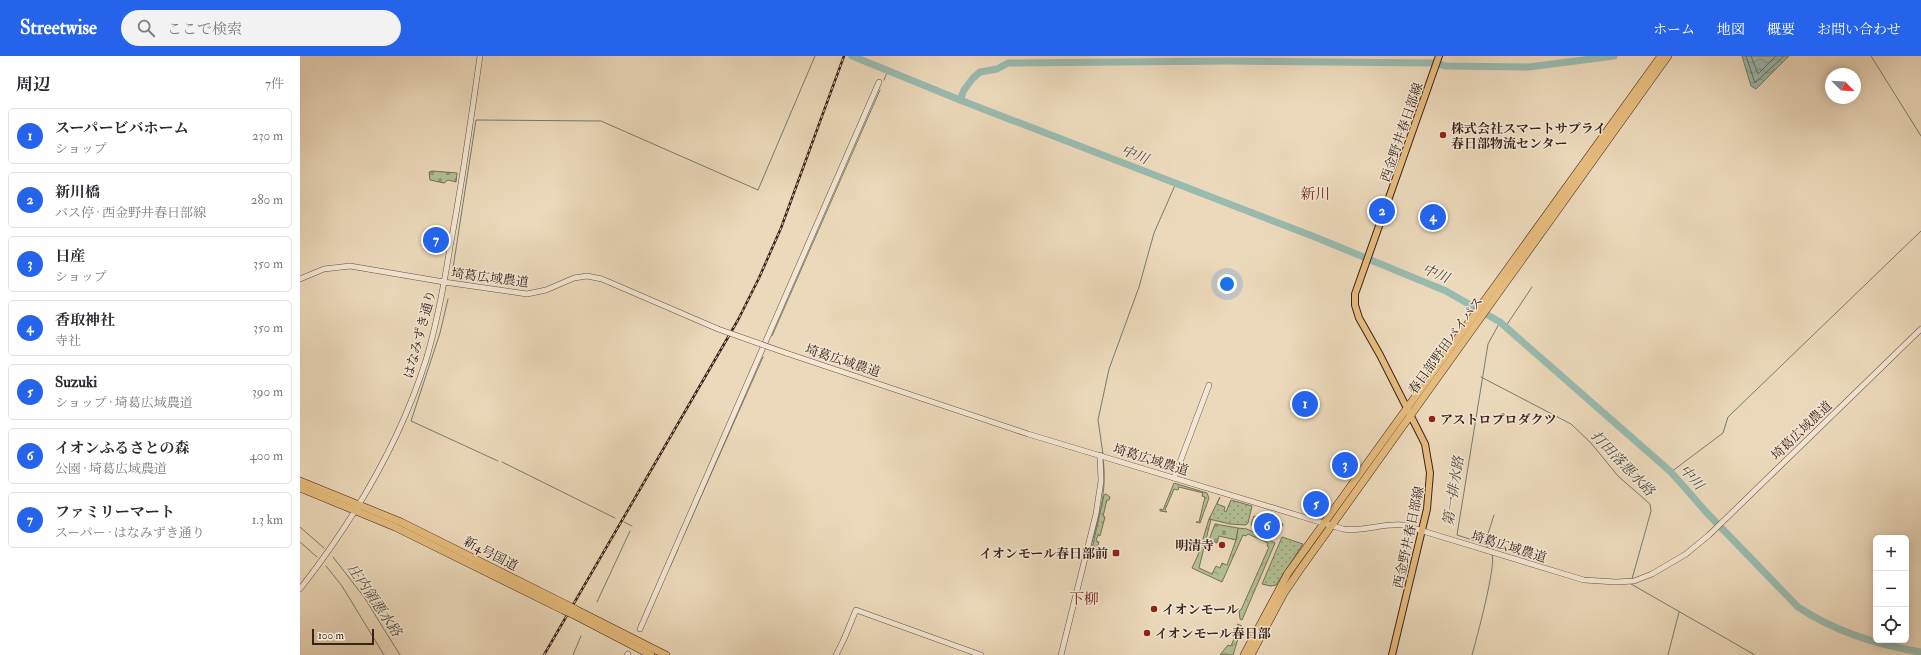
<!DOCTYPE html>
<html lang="ja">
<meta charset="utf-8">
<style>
:root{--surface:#fff;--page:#f2f2f3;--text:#2b2b33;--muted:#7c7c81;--line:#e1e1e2;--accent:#2563eb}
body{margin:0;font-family:"IM FELL Double Pica","Noto Serif JP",serif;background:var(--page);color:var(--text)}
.controls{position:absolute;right:12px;bottom:12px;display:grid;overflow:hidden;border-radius:6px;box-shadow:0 2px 10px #0003}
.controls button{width:36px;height:36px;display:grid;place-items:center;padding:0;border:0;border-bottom:1px solid var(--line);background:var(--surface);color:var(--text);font:20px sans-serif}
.compass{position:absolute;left:1525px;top:12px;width:36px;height:36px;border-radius:50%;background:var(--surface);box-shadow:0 2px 10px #0003;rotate:114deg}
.scale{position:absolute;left:12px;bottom:10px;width:62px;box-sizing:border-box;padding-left:4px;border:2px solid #392219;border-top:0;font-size:11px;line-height:14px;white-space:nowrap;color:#392219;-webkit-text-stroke:3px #f3e6d3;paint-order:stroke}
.you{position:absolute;left:927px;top:228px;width:14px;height:14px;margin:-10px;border:3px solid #fff;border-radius:50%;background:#1a73e8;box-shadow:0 0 0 6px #1a73e833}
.badge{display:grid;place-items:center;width:26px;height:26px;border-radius:50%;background:var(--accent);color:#fff;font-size:13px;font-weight:700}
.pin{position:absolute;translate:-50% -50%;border:2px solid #fff;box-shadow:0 1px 4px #0006}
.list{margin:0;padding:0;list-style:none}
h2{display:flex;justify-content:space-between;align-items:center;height:52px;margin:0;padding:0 16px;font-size:17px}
h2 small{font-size:13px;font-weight:400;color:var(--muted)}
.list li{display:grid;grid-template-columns:26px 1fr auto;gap:12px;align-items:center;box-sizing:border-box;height:56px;margin:0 8px 8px;padding:0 8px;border:1px solid var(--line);border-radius:6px}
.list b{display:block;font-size:15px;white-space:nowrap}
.list p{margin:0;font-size:13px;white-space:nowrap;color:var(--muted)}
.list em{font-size:13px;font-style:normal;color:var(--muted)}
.icon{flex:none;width:22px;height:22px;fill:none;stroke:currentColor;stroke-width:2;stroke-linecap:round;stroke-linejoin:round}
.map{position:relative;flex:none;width:1621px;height:599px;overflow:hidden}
header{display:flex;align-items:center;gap:24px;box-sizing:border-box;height:56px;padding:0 20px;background:var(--accent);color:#fff}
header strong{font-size:19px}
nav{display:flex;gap:22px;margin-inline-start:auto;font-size:14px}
.search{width:280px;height:36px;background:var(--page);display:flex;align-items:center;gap:10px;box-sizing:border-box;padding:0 14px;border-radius:22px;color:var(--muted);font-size:15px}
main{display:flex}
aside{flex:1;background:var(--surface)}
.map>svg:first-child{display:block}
.forest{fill:url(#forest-crowns);stroke:#767156}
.cemetery{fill:url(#cemetery-stones);stroke:#767156}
.park{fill:url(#park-dots);stroke:#767156}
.water{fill:url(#water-waves);stroke:#737d73}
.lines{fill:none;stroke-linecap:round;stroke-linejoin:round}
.shore{stroke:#696e64;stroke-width:1}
.stream{stroke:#737d73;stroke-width:1}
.river{stroke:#99baaf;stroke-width:7}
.minor-casing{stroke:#665042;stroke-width:6}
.major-casing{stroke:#392219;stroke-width:8}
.highway-casing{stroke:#392219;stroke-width:8}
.minor{stroke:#f3e6d3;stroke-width:5}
.major{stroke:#e6bc7e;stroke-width:6}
.highway{stroke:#e6bc7e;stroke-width:7}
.rail-casing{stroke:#392219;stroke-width:2.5}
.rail{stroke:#f3e6d3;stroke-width:1;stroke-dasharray:3;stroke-linecap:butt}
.minor-bridge-casing{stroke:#665042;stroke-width:6;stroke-linecap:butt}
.highway-bridge-casing{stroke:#392219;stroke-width:8;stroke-linecap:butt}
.minor-bridge{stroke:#f3e6d3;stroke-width:5}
.highway-bridge{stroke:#e6bc7e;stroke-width:7}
.poi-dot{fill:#8f2418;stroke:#f3e6d3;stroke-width:1.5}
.labels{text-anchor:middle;stroke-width:3;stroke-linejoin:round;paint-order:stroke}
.poi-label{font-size:13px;font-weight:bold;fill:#392219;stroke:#f3e6d3;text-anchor:start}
.street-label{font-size:13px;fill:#392219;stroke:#f3e6d3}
.water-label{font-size:14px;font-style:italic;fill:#51483e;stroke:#f3e6d3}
.quarter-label{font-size:15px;fill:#7a1f14;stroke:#f3e6d3}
</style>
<header>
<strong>Streetwise</strong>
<div class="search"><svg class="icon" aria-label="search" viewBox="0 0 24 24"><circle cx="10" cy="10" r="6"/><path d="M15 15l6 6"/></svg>ここで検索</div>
<nav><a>ホーム</a><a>地図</a><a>概要</a><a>お問い合わせ</a></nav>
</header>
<main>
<aside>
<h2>周辺<small>7件</small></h2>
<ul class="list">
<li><span class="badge">1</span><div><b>スーパービバホーム</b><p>ショップ</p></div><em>230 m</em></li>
<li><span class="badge">2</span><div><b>新川橋</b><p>バス停 · 西金野井春日部線</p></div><em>280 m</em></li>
<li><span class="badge">3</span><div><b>日産</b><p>ショップ</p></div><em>350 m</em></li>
<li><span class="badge">4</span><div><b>香取神社</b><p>寺社</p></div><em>350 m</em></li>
<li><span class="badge">5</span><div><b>Suzuki</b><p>ショップ · 埼葛広域農道</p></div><em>390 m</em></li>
<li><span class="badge">6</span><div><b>イオンふるさとの森</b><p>公園 · 埼葛広域農道</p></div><em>400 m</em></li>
<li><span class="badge">7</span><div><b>ファミリーマート</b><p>スーパー · はなみずき通り</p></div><em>1.3 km</em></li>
</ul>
</aside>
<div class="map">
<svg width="1621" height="599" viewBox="0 0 1621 599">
<defs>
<pattern id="forest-crowns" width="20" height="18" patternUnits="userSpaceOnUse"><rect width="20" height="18" fill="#b2c094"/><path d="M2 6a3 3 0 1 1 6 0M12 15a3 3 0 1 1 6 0" fill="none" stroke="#929c78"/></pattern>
<pattern id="cemetery-stones" width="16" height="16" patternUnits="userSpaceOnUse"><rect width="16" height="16" fill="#b2c094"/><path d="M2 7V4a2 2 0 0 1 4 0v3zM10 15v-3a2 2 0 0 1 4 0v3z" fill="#929c78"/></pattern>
<pattern id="park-dots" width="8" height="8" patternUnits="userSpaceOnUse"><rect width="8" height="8" fill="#b2c094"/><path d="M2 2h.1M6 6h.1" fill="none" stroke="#929c78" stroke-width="1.8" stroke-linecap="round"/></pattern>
<pattern id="water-waves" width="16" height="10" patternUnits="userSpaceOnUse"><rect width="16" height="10" fill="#99baaf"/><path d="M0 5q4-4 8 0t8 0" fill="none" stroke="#7e978e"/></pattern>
</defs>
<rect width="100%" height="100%" fill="#ecd9bb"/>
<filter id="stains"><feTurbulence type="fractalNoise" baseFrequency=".005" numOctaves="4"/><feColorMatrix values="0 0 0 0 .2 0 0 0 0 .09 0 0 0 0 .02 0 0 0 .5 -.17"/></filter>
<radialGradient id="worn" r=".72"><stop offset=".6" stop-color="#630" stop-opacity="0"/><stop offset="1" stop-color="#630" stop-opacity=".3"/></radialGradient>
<g class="forest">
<polygon points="909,463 911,463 899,512 912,518 916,510 920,512 922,507 927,509 936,484 938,472 947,473 975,487 942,564 940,563 939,554 941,554 969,491 967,490 968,487 948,478 946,480 943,479 922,526 892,512 898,499"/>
<polygon points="937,568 942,570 933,599 920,599 928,589 931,590 939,571"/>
</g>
<g class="cemetery">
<polygon points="132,115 157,117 156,126 148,124 144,127 130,124 129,116"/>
<polygon points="915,468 938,472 936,484 919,480 917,487 909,484"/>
</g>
<g class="park">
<polygon points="874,427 907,437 909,442 900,467 896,466 899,466 905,441 902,440 903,437 879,431 878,434 874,433 865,454 867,456 860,455 860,453 863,454"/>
<polygon points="806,438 810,441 809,444 807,444 803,460 805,461 800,480 798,479 796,485 799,486 796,494 792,493 804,439"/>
<polygon points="920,441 917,448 925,451 924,455 926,456 931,444 952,450 948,467 946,469 930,468 909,463"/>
<polygon points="954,460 983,468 977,481 953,471 951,468"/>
<polygon points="982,481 1003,488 976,529 971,530 962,528"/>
</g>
<polygon class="water" points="1442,0 1489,0 1456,33 1451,30"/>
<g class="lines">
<g class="shore">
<polyline points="1446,0 1455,27 1484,0"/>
<polyline points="1451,0 1458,18 1476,0"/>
</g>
<g class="stream">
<polyline points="1571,0 1621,80"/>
<polyline points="584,24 588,14"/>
<polyline points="153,212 176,64 301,65 458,134 515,0"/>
<polyline points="148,243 140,277 111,365 198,405"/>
<polyline points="1206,270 1232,231"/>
<polyline points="472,280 580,34"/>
<polyline points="1181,321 1271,368 1291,387 1318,420 1350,448 1351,455 1332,523"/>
<polyline points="803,398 798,364 809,313 839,231 854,177 876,127"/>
<polyline points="202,406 315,462"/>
<polyline points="1371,416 1423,377 1428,361 1621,175"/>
<polyline points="324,466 332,470"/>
<polyline points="0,471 24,492"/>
<polyline points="383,481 463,301"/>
<polyline points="0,486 17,501"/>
<polyline points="1186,489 1186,484 1194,459"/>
<polyline points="1189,493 1185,488 1157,479 1188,288 1200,266"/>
<path d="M 788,500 C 797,468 808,437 803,403"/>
<polyline points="33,501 64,541 100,599"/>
<polyline points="26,510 42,530 84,599"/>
<polyline points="370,511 378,493"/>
<polyline points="1331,528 1455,599"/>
<polyline points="297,546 330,475"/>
<polyline points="273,599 281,580"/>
<path d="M 1172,599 C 1176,585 1197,507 1192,499"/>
<polyline points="1368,599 1379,556"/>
</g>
<g class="river">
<path d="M 552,0 L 660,44 L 1015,181 L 1146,235 L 1200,266 L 1371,416 L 1407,457 L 1498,551 C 1534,575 1578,589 1621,596"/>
<polyline points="660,44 664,34 673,22 680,16 697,13 708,7 929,5 1133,7 1146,10 1229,11 1314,0"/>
</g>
<g class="minor-casing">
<g id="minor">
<polyline points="0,223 24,213 50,210 144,226 227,238 246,234 274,222 287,220 302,223 418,273"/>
<path d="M 486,297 L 728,378 L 1043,473 C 1063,476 1082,467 1103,469 L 1284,524 L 1316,526 L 1334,525 L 1352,518 L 1386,498 L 1409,479 L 1621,273"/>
<polyline points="874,422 909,329"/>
<path d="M 0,533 C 54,464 99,389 126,304 C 137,267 144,229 150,191 C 162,128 171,64 180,0"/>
<polyline points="340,573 579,26"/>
<polyline points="327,599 328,598"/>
<polyline points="536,599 544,583 556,554 681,599"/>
<polyline points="761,599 796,458 801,425 800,399"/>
</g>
</g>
<g class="major-casing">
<polyline id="major" points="1092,599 1127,453 1130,417 1125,388 1080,299 1059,262 1055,249 1055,238 1139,0"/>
</g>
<g class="highway-casing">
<g id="highway">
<polyline points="0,425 101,466 265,548"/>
<polyline points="0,432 95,471 263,554"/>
<polyline points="275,553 366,599"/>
<polyline points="272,558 351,599"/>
<polyline points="944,599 988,517 1361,0"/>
<polyline points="951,599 984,537 999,515 1368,0"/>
</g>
</g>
<use href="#minor" class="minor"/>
<use href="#major" class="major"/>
<use href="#highway" class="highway"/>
<g class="rail-casing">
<polyline id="rail" points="244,599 438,264 459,222 481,172 544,0"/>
</g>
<use href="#rail" class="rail"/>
<g class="minor-bridge-casing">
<polyline id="minor-bridge" points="418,273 486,297"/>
</g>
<g class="highway-bridge-casing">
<g id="highway-bridge">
<polyline points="265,548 275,553"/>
<polyline points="263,554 272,558"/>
</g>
</g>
<use href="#minor-bridge" class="minor-bridge"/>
<use href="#highway-bridge" class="highway-bridge"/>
</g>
<g class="poi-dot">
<circle cx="1143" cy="79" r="4"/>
<circle cx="1132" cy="363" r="4"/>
<circle cx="922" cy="489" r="4"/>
<rect x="812" y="493" width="8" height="8" rx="2"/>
<circle cx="854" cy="553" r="4"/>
<circle cx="847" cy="577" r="4"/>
</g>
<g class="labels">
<g class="poi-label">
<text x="1151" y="77">株式会社スマートサプライ<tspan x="1151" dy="15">春日部物流センター</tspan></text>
<text x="1140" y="368">アストロプロダクツ</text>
<text x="914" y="494" text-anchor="end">明清寺</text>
<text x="808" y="502" text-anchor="end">イオンモール春日部前</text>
<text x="862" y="558">イオンモール</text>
<text x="855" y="582">イオンモール春日部</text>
</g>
<g class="street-label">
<text transform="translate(1101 76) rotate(-71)" y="5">西金野井春日部線</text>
<text transform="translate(190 221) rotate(7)" y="5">埼葛広域農道</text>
<text transform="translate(119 278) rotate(-75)" y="5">はなみずき通り</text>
<text transform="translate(1145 289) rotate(-54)" y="5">春日部野田バイパス</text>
<text transform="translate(543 304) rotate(18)" y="5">埼葛広域農道</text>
<text transform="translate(1501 374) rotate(-44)" y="5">埼葛広域農道</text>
<text transform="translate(851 403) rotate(17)" y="5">埼葛広域農道</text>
<text transform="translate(1108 481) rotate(-78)" y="5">西金野井春日部線</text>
<text transform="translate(1209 490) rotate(17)" y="5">埼葛広域農道</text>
<text transform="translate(191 497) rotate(27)" y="5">新4号国道</text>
</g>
<g class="water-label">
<text transform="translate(835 98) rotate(22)" y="5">中川</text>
<text transform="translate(1136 217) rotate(23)" y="5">中川</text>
<text transform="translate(1323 407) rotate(46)" y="5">打田落悪水路</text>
<text transform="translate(1392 421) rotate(48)" y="5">中川</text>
<text transform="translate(1153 435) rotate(-81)" y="5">第一排水路</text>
<text transform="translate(75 544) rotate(56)" y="5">庄内領悪水路</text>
</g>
<g class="quarter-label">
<text x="1015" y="143">新川</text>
<text x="784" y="548">下柳</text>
</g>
</g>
<rect width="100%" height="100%" filter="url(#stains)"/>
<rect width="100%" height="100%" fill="url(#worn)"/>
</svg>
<div class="controls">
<button>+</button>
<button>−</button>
<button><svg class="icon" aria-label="locate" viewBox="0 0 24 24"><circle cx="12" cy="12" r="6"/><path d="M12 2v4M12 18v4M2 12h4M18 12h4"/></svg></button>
</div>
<svg class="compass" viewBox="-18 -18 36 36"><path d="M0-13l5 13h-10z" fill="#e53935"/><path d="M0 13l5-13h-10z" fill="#7c7c81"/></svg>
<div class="scale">100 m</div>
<div class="you"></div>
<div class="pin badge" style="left:1005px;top:348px">1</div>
<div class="pin badge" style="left:1082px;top:155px">2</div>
<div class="pin badge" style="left:1045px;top:409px">3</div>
<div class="pin badge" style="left:1133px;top:161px">4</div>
<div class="pin badge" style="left:1016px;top:448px">5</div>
<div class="pin badge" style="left:967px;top:470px">6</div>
<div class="pin badge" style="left:136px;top:184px">7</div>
</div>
</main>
